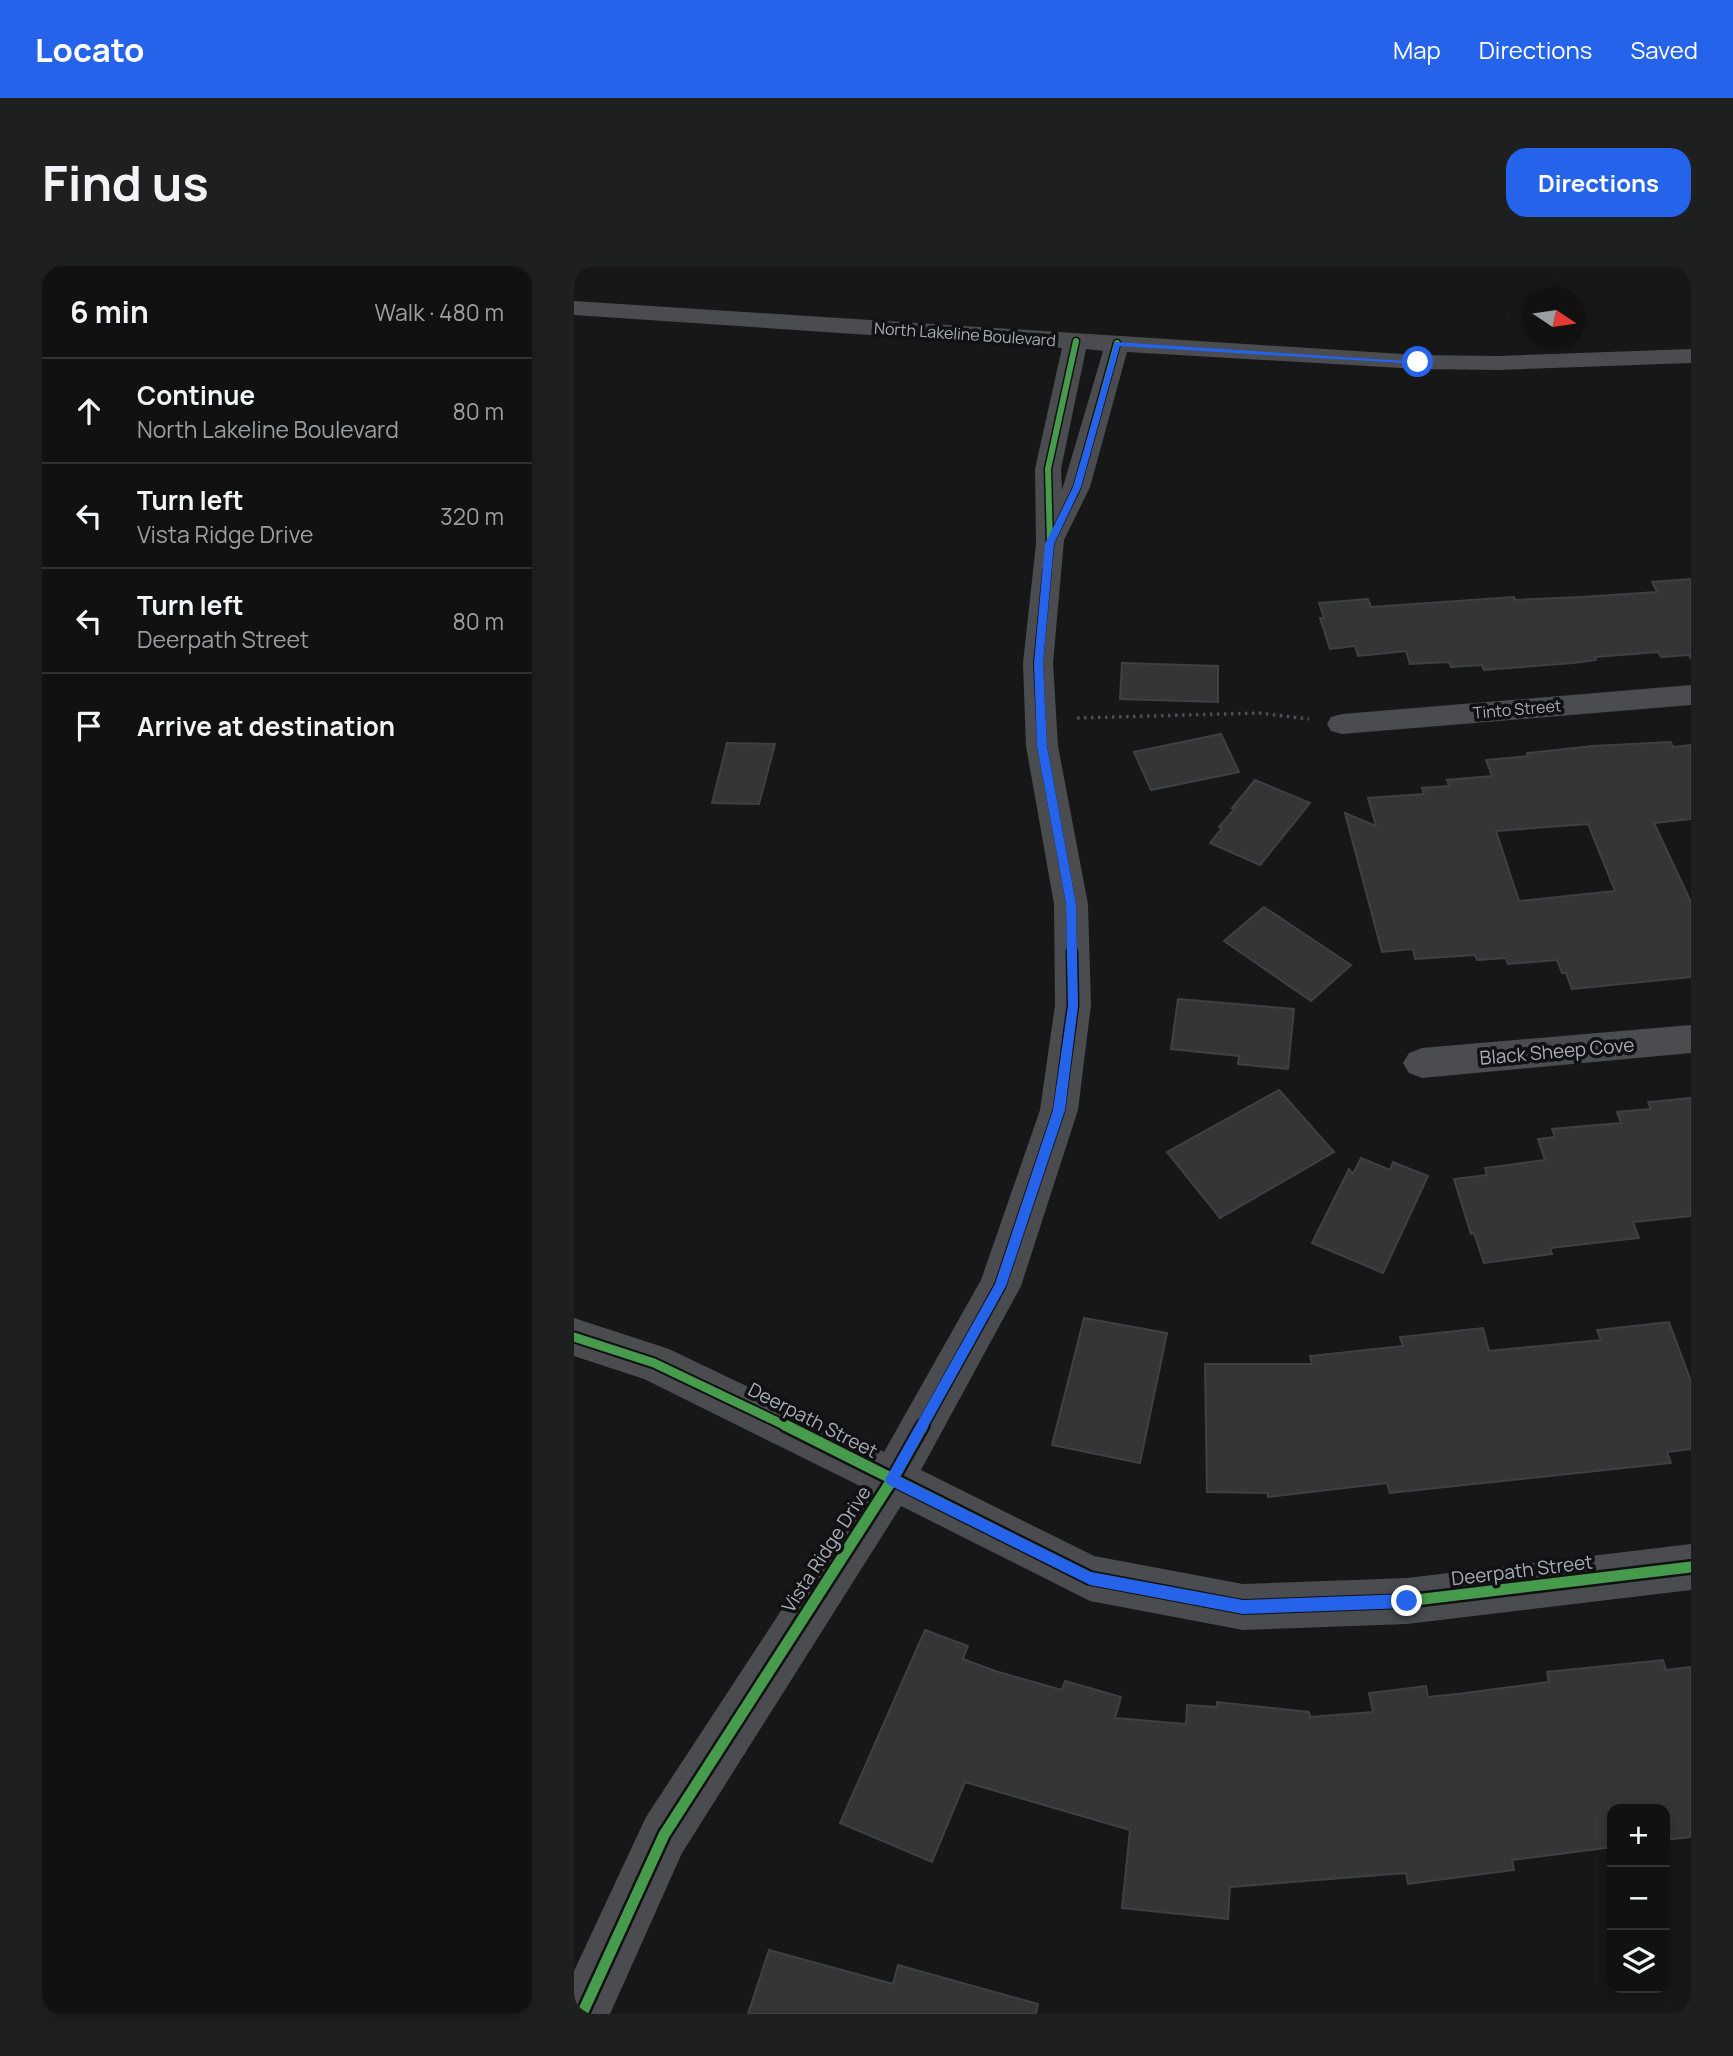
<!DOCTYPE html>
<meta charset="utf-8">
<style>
:root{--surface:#111;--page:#1e1f1f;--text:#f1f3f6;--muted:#9c9d9f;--line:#303131;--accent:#2563eb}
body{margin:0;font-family:Manrope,sans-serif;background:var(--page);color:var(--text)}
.controls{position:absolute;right:21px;bottom:21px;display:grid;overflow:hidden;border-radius:14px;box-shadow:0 4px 10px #0003}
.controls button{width:63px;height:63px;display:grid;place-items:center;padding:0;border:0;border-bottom:2px solid var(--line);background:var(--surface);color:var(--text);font:35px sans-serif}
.compass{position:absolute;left:949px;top:21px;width:63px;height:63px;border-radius:50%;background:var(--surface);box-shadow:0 4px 10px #0003;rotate:103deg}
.stop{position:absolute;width:21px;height:21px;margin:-16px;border:5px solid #2563eb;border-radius:50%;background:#fff}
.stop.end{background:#2563eb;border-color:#fff;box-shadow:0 2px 7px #0008}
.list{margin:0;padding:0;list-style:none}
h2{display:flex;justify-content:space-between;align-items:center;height:91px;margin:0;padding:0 28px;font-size:30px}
h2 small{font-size:23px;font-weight:400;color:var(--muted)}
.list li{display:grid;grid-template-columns:46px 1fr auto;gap:21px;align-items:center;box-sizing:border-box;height:105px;padding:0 28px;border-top:2px solid var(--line)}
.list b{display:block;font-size:26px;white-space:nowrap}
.list p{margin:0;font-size:23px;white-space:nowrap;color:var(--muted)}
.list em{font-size:23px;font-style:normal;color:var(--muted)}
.icon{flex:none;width:38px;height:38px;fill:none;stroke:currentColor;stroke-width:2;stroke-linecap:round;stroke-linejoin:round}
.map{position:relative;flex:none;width:1117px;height:1748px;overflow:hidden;border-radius:21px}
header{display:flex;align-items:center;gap:42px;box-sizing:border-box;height:98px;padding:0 35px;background:var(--accent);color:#fff}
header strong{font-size:33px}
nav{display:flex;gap:38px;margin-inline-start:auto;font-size:24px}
.intro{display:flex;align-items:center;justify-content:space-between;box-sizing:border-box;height:168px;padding:0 42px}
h1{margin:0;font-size:49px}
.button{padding:18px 32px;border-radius:21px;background:var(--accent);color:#fff;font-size:24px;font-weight:700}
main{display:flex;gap:42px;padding:0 42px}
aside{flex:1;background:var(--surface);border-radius:21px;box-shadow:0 4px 10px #0003}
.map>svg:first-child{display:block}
.building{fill:#353536;stroke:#3f4043;stroke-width:2;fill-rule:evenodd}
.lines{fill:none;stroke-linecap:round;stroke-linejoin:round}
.path{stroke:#4d4e52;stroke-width:3.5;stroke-dasharray:2.5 4.5;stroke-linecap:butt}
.minor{fill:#4b4c50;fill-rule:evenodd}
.cycleway-far3-casing{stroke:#111113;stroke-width:9}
.cycleway-far2-casing{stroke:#111113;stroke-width:10}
.cycleway-far1-casing{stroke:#111113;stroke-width:13}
.cycleway-casing{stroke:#111113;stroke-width:16}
.cycleway-far3{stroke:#469c4c;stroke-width:6}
.cycleway-far2{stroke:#469c4c;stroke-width:7}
.cycleway-far1{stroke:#469c4c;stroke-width:9}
.cycleway{stroke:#469c4c;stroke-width:11}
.route{fill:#2563eb}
.labels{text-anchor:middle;stroke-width:7;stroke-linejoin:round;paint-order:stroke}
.far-street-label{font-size:16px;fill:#a8adb8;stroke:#111113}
.street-label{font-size:19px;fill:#a8adb8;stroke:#111113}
</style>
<header>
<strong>Locato</strong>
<nav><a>Map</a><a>Directions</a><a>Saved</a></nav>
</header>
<div class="intro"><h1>Find us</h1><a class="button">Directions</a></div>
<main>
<aside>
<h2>6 min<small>Walk · 480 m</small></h2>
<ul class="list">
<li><svg class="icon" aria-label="ahead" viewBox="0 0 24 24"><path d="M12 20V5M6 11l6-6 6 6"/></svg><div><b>Continue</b><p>North Lakeline Boulevard</p></div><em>80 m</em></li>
<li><svg class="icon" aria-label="left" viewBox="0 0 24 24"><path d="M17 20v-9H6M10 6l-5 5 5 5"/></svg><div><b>Turn left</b><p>Vista Ridge Drive</p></div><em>320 m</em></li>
<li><svg class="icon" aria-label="left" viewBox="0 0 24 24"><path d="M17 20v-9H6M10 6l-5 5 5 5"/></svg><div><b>Turn left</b><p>Deerpath Street</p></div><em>80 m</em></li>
<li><svg class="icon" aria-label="arrive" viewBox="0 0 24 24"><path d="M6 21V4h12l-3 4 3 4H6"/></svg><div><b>Arrive at destination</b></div></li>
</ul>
</aside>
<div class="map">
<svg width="1117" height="1748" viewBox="0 0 1117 1748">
<rect width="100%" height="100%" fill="#171717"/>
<g class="building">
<polygon points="1117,313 1117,392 1115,389 1087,391 1084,386 1021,391 1022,394 999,397 910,404 908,399 877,401 875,396 836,398 832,385 784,390 781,380 756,383 746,352 750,352 745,337 794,333 797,341 940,331 941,334 1008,331 1083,326 1078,316"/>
<polygon points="548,397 644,400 644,436 546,433"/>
<polygon points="647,468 665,506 577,524 560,486"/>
<path d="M 1097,476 L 1099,481 L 1117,479 L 1117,553 L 1080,557 L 1117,636 L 1117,711 L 998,723 L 992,707 L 988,707 L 983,694 L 934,698 L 932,692 L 903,694 L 901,689 L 841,693 L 839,683 L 808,686 L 771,547 L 802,560 L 794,532 L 850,528 L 848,522 L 875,520 L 873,514 L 918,510 L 912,494 L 954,490 L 953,487 L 1019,480 ZM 1014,558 L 1041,625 L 945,635 L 922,565 Z"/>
<polygon points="153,477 201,478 185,538 138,537"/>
<polygon points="681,514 736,537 686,599 636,577 648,562 645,561 661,542 658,542"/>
<polygon points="690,641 777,699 737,735 650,675"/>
<polygon points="604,733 720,743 714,803 664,798 665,790 597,783"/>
<polygon points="705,824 760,886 646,952 593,886"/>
<polygon points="1117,832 1117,950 1059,956 1065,972 976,982 978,988 910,997 900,967 897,968 880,913 913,909 911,902 971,894 964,873 981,871 978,863 1047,857 1043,846 1077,843 1074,836"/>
<polygon points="787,892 816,904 819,896 854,910 809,1007 738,977 775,903 779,908"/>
<polygon points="510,1052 593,1067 566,1197 478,1179"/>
<polygon points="1095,1056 1117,1116 1117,1183 1093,1186 1097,1197 816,1227 813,1217 694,1231 694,1227 633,1226 631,1098 738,1098 736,1090 829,1080 826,1071 909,1062 915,1085 1027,1074 1023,1064"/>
<polygon points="351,1364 394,1380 389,1393 421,1405 488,1424 491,1415 547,1431 541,1452 612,1458 613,1439 643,1441 643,1436 735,1446 736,1451 799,1446 795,1427 852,1420 854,1431 884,1428 975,1416 973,1406 1089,1394 1092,1404 1117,1401 1117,1571 1091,1574 1091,1543 1038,1543 1038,1581 938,1594 940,1604 834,1618 832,1607 656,1621 654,1653 548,1642 556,1564 391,1516 358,1596 266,1557"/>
<polygon points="195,1684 319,1718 324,1699 464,1738 462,1748 174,1748"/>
</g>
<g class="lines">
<polyline class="path" points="503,452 685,447 735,453"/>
<g class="minor">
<path d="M 0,35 L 844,89 L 925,90 L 1117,83 L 1117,97 L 925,104 L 844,103 L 553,86 L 516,221 L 490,274 L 479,397 L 484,480 L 514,638 L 517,739 L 504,844 L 447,1020 L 347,1204 L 520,1290 L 669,1318 L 833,1312 L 1117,1278 L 1117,1324 L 833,1358 L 669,1364 L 516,1335 L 327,1240 L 108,1587 L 36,1748 L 0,1748 L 0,1705 L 72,1551 L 288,1221 L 70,1113 L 0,1090 L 0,1052 L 95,1083 L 310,1186 L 407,1014 L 466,844 L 481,739 L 480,638 L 452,480 L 449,397 L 462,278 L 461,203 L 488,82 L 0,49 ZM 512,83 L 529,85 L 488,224 L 487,203 Z"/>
<polygon points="1117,419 1117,439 768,468 757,465 753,458 757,451 768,448"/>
<polygon points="1117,759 1117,787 848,812 835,807 829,797 835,787 848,782"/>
</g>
<g class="cycleway-far3-casing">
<g id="cycleway-far3">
<polyline points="477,275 503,221 543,77"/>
<polyline points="473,307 476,278 474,203 502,75"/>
</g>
</g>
<g class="cycleway-far2-casing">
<polyline id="cycleway-far2" points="473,305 464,397 468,480 497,638 498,688"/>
</g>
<g class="cycleway-far1-casing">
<g id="cycleway-far1">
<polyline points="0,1071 80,1097 214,1161"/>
<polyline points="348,1161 426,1020 485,844 499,739 498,686"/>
</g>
</g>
<g class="cycleway-casing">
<g id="cycleway">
<polyline points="211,1159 516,1312 669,1341 833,1335 1117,1301"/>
<polyline points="8,1748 90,1569 318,1214 349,1159"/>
</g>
</g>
<use href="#cycleway-far3" class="cycleway-far3"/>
<use href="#cycleway-far2" class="cycleway-far2"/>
<use href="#cycleway-far1" class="cycleway-far1"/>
<use href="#cycleway" class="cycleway"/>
</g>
<polygon class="route" points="541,76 847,96 844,98 546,80 507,221 480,278 469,397 473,480 502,638 504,740 491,844 432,1020 326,1211 517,1306 669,1334 833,1328 840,1335 833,1342 669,1348 516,1319 313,1218 311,1214 421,1018 479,844 494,740 492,638 463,480 460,397 471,278 499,221"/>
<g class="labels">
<g class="far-street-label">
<text transform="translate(391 68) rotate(4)" y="6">North Lakeline Boulevard</text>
<text transform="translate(943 443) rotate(-5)" y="6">Tinto Street</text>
</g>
<g class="street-label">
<text transform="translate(983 785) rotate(-5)" y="7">Black Sheep Cove</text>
<text transform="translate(239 1154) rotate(27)" y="7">Deerpath Street</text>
<text transform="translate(252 1283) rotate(-57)" y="7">Vista Ridge Drive</text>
<text transform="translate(948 1304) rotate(-7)" y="7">Deerpath Street</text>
</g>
</g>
</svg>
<div class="controls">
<button>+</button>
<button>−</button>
<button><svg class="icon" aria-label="layers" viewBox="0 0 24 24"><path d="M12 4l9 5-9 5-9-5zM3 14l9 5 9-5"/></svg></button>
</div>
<svg class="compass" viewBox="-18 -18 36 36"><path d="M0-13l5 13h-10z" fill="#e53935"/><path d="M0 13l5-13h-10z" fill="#9c9d9f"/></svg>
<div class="stop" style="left:844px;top:96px"></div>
<div class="stop end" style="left:833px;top:1335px"></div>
</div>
</main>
